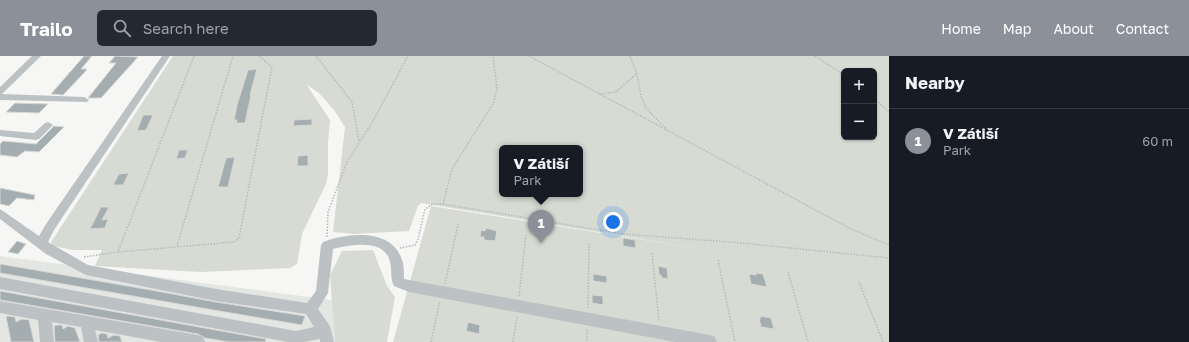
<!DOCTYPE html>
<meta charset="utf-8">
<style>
:root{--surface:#171b24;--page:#242831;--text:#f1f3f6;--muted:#9ea1a6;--line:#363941;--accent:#8c9099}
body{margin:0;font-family:"Golos Text",sans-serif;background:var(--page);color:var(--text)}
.controls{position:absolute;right:12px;top:12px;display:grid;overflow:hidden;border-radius:6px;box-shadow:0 1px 3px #0004}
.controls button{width:36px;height:36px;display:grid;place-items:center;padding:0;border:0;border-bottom:1px solid var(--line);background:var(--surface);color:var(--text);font:20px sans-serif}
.you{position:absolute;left:613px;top:166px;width:14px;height:14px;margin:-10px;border:3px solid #fff;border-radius:50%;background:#1a73e8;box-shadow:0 0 0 6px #1a73e833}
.badge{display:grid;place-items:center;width:26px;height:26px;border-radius:50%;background:var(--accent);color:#fff;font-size:13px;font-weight:700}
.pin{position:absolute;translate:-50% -33px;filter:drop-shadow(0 1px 2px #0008)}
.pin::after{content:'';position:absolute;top:21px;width:14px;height:12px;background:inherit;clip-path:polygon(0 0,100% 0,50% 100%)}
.popup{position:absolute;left:499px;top:89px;width:84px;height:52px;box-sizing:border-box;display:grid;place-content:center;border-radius:6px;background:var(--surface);filter:drop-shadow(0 1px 3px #0005);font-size:13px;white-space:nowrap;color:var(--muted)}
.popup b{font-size:15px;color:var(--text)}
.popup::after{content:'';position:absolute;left:50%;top:100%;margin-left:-8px;border:8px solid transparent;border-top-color:var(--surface)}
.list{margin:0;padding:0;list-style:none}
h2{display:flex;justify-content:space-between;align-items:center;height:52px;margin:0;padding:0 16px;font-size:17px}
h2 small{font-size:13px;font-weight:400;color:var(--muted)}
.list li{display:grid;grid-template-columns:26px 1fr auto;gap:12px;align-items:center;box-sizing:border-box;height:64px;padding:0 16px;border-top:1px solid var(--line)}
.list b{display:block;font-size:15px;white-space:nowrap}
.list p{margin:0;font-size:13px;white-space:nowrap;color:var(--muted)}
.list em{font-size:13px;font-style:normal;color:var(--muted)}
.icon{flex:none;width:22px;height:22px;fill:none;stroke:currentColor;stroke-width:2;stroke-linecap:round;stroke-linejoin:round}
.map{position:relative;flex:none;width:889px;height:286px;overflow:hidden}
header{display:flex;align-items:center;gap:24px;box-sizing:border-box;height:56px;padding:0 20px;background:var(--accent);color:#fff}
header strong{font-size:19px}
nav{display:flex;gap:22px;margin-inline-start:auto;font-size:14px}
.search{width:280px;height:36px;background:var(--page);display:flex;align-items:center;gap:10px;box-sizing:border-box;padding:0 14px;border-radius:6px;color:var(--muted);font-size:15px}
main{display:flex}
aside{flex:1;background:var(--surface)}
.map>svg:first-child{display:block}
.built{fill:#e4e6e4}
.green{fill:#d7dbd3;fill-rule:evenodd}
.building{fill:#a4adb0;stroke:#d8d8d6}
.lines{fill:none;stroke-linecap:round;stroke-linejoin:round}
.path{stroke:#b6babc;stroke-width:1.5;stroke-dasharray:1.5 1.5;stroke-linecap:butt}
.minor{fill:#bcc1c3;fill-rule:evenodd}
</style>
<header>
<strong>Trailo</strong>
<div class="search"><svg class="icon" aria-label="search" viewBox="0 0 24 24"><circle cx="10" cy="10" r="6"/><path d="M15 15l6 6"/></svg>Search here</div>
<nav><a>Home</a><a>Map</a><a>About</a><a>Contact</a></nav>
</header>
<main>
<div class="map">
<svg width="889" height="286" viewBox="0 0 889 286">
<rect width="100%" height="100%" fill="#f6f6f4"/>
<polygon class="built" points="0,200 332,244 335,286 0,286"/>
<g class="green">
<path d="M 173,0 L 889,0 L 889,286 L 393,286 L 431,150 L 726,197 L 421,147 L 418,150 L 409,175 L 354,178 L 333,176 L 345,71 L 334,54 L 320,38 L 306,28 L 330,64 L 328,87 L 328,118 L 326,128 L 302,178 L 297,208 L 290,212 L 201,216 L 95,210 L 102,194 L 73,194 L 53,190 L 51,186 ZM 844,15 L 874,15 L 874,81 L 844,81 ZM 502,92 L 580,92 L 580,138 L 502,138 Z"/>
<polygon points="373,194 387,230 395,241 387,286 335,286 330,219 342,195"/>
</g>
<g class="building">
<polygon points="84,0 92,0 81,13 87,13 84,17 63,39 51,38"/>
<polygon points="115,0 138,1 101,42 88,42 116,7 109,7"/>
<polygon points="257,13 250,39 251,39 245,67 236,67 237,64 234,64 237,49 248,14"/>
<polygon points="15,47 48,48 39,57 6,56"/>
<polygon points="143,59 153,59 146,74 137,75"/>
<polygon points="312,63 312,69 293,70 294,64"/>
<polygon points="54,70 64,71 39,96 25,95 17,101 0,99 0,88 3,85 36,88"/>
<polygon points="179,94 188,94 185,102 176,103"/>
<polygon points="308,99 308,110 297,110 298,100"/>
<polygon points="235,101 228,131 218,131 226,102"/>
<polygon points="129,117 123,129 113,129 119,118"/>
<polygon points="0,132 35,139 34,144 17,142 9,150 0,148"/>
<polygon points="101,151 109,151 102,164 108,163 105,172 90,173"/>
<polygon points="486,172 497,175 495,185 484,184 484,181 480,181 481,174 485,175"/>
<polygon points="623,182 635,184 636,192 623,190"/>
<polygon points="17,185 26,188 18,198 8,196"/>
<polygon points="0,208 151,234 216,246 305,260 302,269 219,255 0,217"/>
<polygon points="658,210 667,212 668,223 662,222 661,219 659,219"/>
<polygon points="756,217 763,218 767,231 751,228 749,218 756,219"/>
<polygon points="593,218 607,220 607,227 593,225"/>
<polygon points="0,235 266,283 265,286 229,286 205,282 198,278 0,244"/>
<polygon points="592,239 603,240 603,249 592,247"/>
<polygon points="8,260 15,261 16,266 22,263 29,264 34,286 11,286 6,261"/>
<polygon points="760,260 771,262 774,273 761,271 759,262 761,262"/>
<polygon points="468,266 480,269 479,278 466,275"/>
<polygon points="58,269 62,269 63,273 68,270 75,272 80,286 55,286 54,270"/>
<polygon points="102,277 107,278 108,282 114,279 120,280 122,286 99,286 98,279"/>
</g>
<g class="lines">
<g class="path">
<polyline points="194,0 118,196 234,186 239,182 272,11 259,0"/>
<polyline points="316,0 352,46 359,85"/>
<polyline points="529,0 851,173 889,189"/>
<polyline points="630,0 637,18 641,40 646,52 668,75"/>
<polyline points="815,0 844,19"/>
<polyline points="599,38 616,36 636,18"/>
<polyline points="874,42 889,56"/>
<polyline points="443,148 452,113 493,48 497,33 493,0"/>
<polyline points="327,181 328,156 347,106 373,65 408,0"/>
<polyline points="177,190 233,0"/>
<polyline points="400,192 415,189 418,183 425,153 433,148 443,148 623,178 742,187 889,202"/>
<polyline points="652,197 659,266"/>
<polyline points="84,201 117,196"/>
<polyline points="718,204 735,286"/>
<polyline points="788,216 808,286"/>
<polyline points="859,226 883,286"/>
<polyline points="445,228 458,168"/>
<polyline points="519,240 526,179"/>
<polyline points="588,252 589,187"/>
<polyline points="587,274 587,286"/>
<polyline points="431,286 440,245"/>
<polyline points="513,286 517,260"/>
</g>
<g class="minor">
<polygon points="32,0 41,0 2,38 84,41 89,44 87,46 0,44 0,31"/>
<path d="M 162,0 L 170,0 L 54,174 L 48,186 L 88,209 L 216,233 L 307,247 L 316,235 L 321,189 L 323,186 C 347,177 389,172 401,201 C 404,208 404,215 404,223 L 409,224 L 710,279 L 715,281 L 717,286 L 675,286 L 409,236 L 394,230 C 390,222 392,214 390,206 C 385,182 349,189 333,193 L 328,237 L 318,253 L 330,270 L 334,286 L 320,286 L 320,283 L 303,286 L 288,286 L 0,233 L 0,221 L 296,275 L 314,271 L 306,258 L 216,245 L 86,219 L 46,198 L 0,163 L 0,153 L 39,180 L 46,168 Z"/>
<polygon points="48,66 53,69 39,83 36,84 0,80 0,74 34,77 45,67"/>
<polygon points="0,245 198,279 203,281 205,286 161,286 95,274 98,286 84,286 81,271 52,266 54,286 40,286 38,264 0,257"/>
</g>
</g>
</svg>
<div class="controls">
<button>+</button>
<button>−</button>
</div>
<div class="you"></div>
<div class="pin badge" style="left:541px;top:187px">1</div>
<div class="popup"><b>V Zátiší</b>Park</div>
</div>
<aside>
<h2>Nearby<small></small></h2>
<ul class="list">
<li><span class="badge">1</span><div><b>V Zátiší</b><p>Park</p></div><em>60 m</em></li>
</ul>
</aside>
</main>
